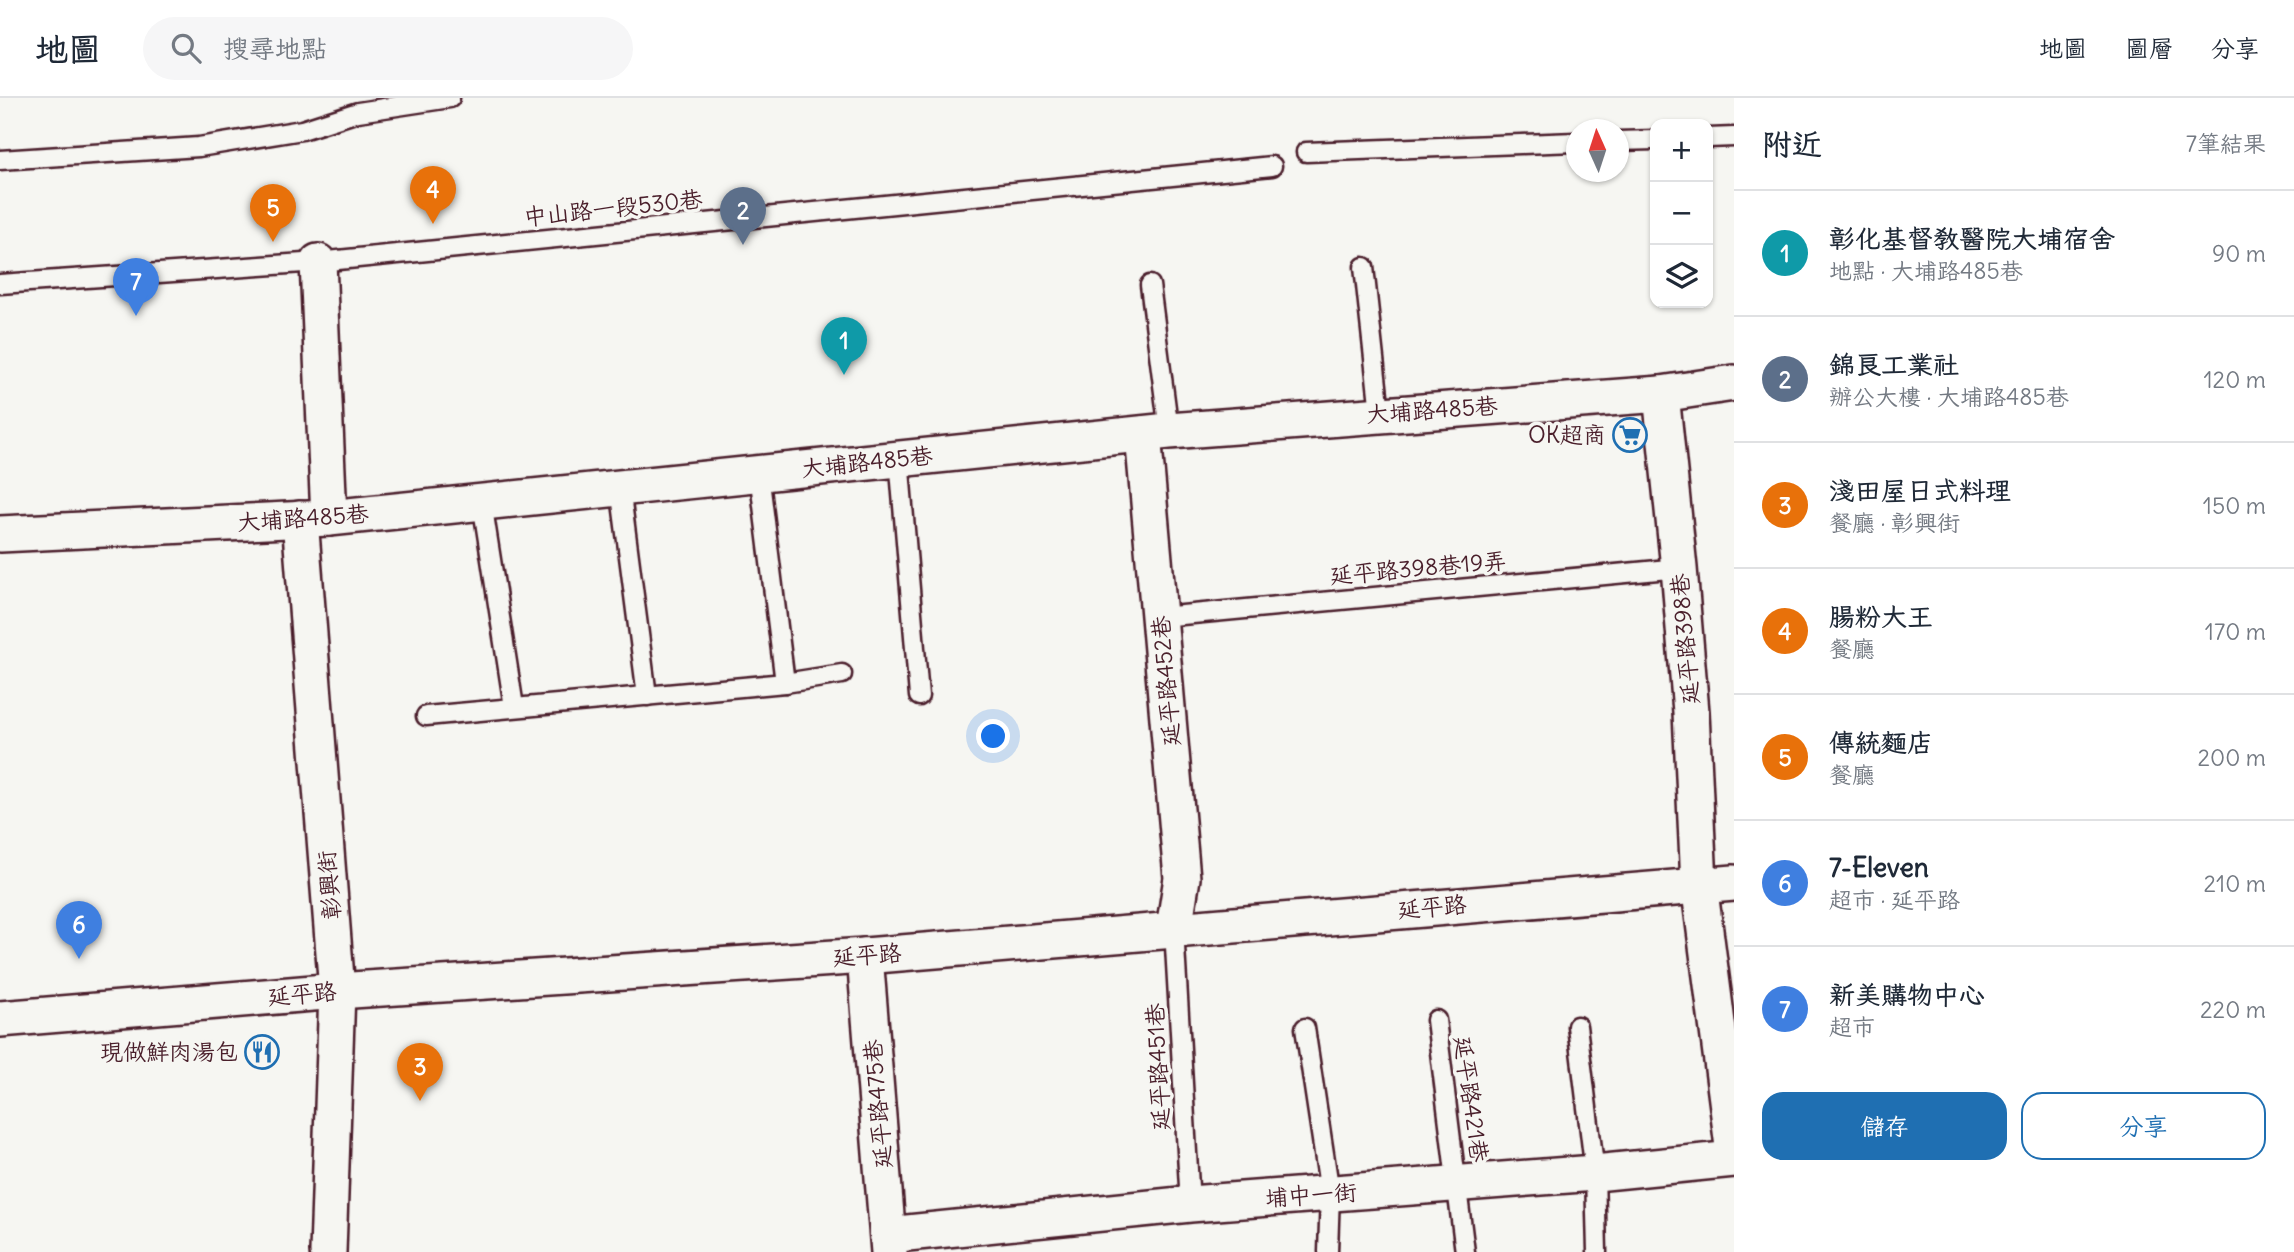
<!DOCTYPE html>
<html lang="zh-TW">
<meta charset="utf-8">
<style>
:root{--surface:#fff;--page:#f6f6f7;--text:#1f2937;--muted:#747a83;--line:#e0e1e3;--accent:#1f6fb2}
body{margin:0;font-family:Delius,"LXGW WenKai TC",sans-serif;background:var(--page);color:var(--text)}
.controls{position:absolute;right:21px;top:21px;display:grid;overflow:hidden;border-radius:14px;box-shadow:0 2px 5px #0004}
.controls button{width:63px;height:63px;display:grid;place-items:center;padding:0;border:0;border-bottom:2px solid var(--line);background:var(--surface);color:var(--text);font:35px sans-serif}
.compass{position:absolute;left:1566px;top:21px;width:63px;height:63px;border-radius:50%;background:var(--surface);box-shadow:0 2px 5px #0004;rotate:357deg}
.you{position:absolute;left:994px;top:639px;width:24px;height:24px;margin:-18px;border:5px solid #fff;border-radius:50%;background:#1a73e8;box-shadow:0 0 0 10px #1a73e833}
.badge{display:grid;place-items:center;width:46px;height:46px;border-radius:50%;background:var(--accent);color:#fff;font-size:23px;font-weight:700}
.pin{position:absolute;translate:-50% -58px;filter:drop-shadow(0 2px 4px #0008)}
.pin::after{content:'';position:absolute;top:37px;width:24px;height:21px;background:inherit;clip-path:polygon(0 0,100% 0,50% 100%)}
.list{margin:0;padding:0;list-style:none}
h2{display:flex;justify-content:space-between;align-items:center;height:91px;margin:0;padding:0 28px;font-size:30px}
h2 small{font-size:23px;font-weight:400;color:var(--muted)}
.list li{display:grid;grid-template-columns:46px 1fr auto;gap:21px;align-items:center;box-sizing:border-box;height:126px;padding:0 28px;border-top:2px solid var(--line)}
.list b{display:block;font-size:26px;white-space:nowrap}
.list p{margin:0;font-size:23px;white-space:nowrap;color:var(--muted)}
.list em{font-size:23px;font-style:normal;color:var(--muted)}
.actions{display:flex;gap:14px;padding:21px 28px}
.actions a{flex:1;padding:16px 0;border:2px solid var(--accent);border-radius:21px;text-align:center;font-size:24px;color:var(--accent)}
.actions .main{background:var(--accent);color:#fff}
.icon{flex:none;width:38px;height:38px;fill:none;stroke:currentColor;stroke-width:2;stroke-linecap:round;stroke-linejoin:round}
.map{position:relative;flex:none;width:1734px;height:1154px;overflow:hidden}
header{display:flex;align-items:center;gap:42px;box-sizing:border-box;height:98px;padding:0 35px;background:var(--surface);border-bottom:2px solid var(--line)}
header strong{font-size:33px}
nav{display:flex;gap:38px;margin-inline-start:auto;font-size:24px}
.search{width:490px;height:63px;background:var(--page);display:flex;align-items:center;gap:18px;box-sizing:border-box;padding:0 24px;border-radius:38px;color:var(--muted);font-size:26px}
main{display:flex}
aside{flex:1;background:var(--surface)}
.map>svg:first-child{display:block}
.lines{fill:none;stroke-linecap:round;stroke-linejoin:round}
.lane-casing{stroke:#4a1f2b;stroke-width:23}
.street-casing{stroke:#4a1f2b;stroke-width:40}
.lane{stroke:#f6f6f2;stroke-width:18}
.street{stroke:#f6f6f2;stroke-width:35}
.labels{text-anchor:middle;stroke-width:7;stroke-linejoin:round;paint-order:stroke}
.street-label{font-size:23px;fill:#4a1f2b;stroke:#f6f6f2}
.poi-label{font-size:23px;fill:#4a1f2b;stroke:#f6f6f2;text-anchor:end}
</style>
<header>
<strong>地圖</strong>
<div class="search"><svg class="icon" aria-label="search" viewBox="0 0 24 24"><circle cx="10" cy="10" r="6"/><path d="M15 15l6 6"/></svg>搜尋地點</div>
<nav><a>地圖</a><a>圖層</a><a>分享</a></nav>
</header>
<main>
<div class="map">
<svg width="1734" height="1154" viewBox="0 0 1734 1154">
<rect width="100%" height="100%" fill="#f6f6f2"/>
<filter id="ink" filterUnits="userSpaceOnUse"><feTurbulence type="fractalNoise" baseFrequency=".0143" numOctaves="2"/><feDisplacementMap in="SourceGraphic" scale="14" xChannelSelector="R" yChannelSelector="G"/><feConvolveMatrix kernelMatrix="1 2 1 2 8 2 1 2 1" color-interpolation-filters="sRGB"/></filter>
<g filter="url(#ink)">
<g class="lines">
<g class="lane-casing">
<g id="lane">
<polyline points="1708,40 1734,39"/>
<polyline points="1618,43 1655,42"/>
<polyline points="1306,54 1576,44"/>
<polyline points="0,62 199,49 302,32 358,14 450,0"/>
<polyline points="1364,169 1380,315"/>
<polyline points="0,186 318,164 1272,68"/>
<polyline points="1150,187 1169,333"/>
<polyline points="899,360 919,598"/>
<polyline points="759,375 785,585"/>
<polyline points="620,389 647,598"/>
<polyline points="482,404 514,609"/>
<polyline points="1161,519 1679,470"/>
<polyline points="426,618 785,585 842,576"/>
<polyline points="1174,831 1190,1106"/>
<polyline points="1436,922 1465,1154"/>
<polyline points="1577,928 1595,1075 1597,1154"/>
<polyline points="1305,930 1330,1095 1328,1154"/>
</g>
</g>
<g class="street-casing">
<g id="street">
<polyline points="318,164 329,420"/>
<polyline points="1661,296 1679,470 1691,614 1699,786 1734,1056"/>
<polyline points="1143,336 1182,780 1174,831"/>
<polyline points="300,421 337,893 328,1154"/>
<polyline points="0,436 329,420 1169,333 1661,296 1734,285"/>
<polyline points="865,858 889,1154"/>
<polyline points="0,921 337,893 865,858 1734,785"/>
<polyline points="888,1137 1190,1106 1595,1075 1734,1061"/>
</g>
</g>
<use href="#lane" class="lane"/>
<use href="#street" class="street"/>
</g>
</g>
<defs>
<g id="supermarket-ring" transform="scale(1.75)"><circle r="9.5" fill="#f6f6f2" stroke="#1f6fb2" stroke-width="1.5"/><path d="M-6-5.5h2.5l.6 2H6L4.5 2H-2.5L-4.4-4H-6ZM-1.5 3.2a1.3 1.3 0 1 0 .1 0ZM3 3.2a1.3 1.3 0 1 0 .1 0Z" fill="#1f6fb2"/></g>
<g id="restaurant-ring" transform="scale(1.75)"><circle r="9.5" fill="#f6f6f2" stroke="#1f6fb2" stroke-width="1.5"/><path d="M-5-6h1v4h1v-4h1v4h1v-4h1v5L-1.5 .5V6h-2V.5L-5-1ZM5-6V6H3V1.5H1.5Q1.5-4 5-6Z" fill="#1f6fb2"/></g>
</defs>
<g fill-rule="evenodd">
<use href="#supermarket-ring" x="1630" y="337"/>
<use href="#restaurant-ring" x="262" y="954"/>
</g>
<g class="labels">
<g class="street-label">
<text transform="translate(613 110) rotate(-6)" y="8">中山路一段530巷</text>
<text transform="translate(1432 312) rotate(-4)" y="8">大埔路485巷</text>
<text transform="translate(867 364) rotate(-6)" y="8">大埔路485巷</text>
<text transform="translate(303 420) rotate(-4)" y="8">大埔路485巷</text>
<text transform="translate(1418 470) rotate(-5)" y="8">延平路398巷19弄</text>
<text transform="translate(1685 541) rotate(-95)" y="8">延平路398巷</text>
<text transform="translate(1166 583) rotate(-95)" y="8">延平路452巷</text>
<text transform="translate(329 787) rotate(-95)" y="8">彰興街</text>
<text transform="translate(1432 809) rotate(-5)" y="8">延平路</text>
<text transform="translate(867 857) rotate(-4)" y="8">延平路</text>
<text transform="translate(302 896) rotate(-5)" y="8">延平路</text>
<text transform="translate(1158 969) rotate(-93)" y="8">延平路451巷</text>
<text transform="translate(1471 1001) rotate(82)" y="8">延平路421巷</text>
<text transform="translate(878 1006) rotate(-95)" y="8">延平路475巷</text>
<text transform="translate(1311 1097) rotate(-4)" y="8">埔中一街</text>
</g>
<g class="poi-label">
<text x="1606" y="345">OK超商</text>
<text x="238" y="962">現做鮮肉湯包</text>
</g>
</g>
</svg>
<div class="controls">
<button>+</button>
<button>−</button>
<button><svg class="icon" aria-label="layers" viewBox="0 0 24 24"><path d="M12 4l9 5-9 5-9-5zM3 14l9 5 9-5"/></svg></button>
</div>
<svg class="compass" viewBox="-18 -18 36 36"><path d="M0-13l5 13h-10z" fill="#e53935"/><path d="M0 13l5-13h-10z" fill="#747a83"/></svg>
<div class="you"></div>
<div class="pin badge" style="left:844px;top:277px;background:#0f9aa8">1</div>
<div class="pin badge" style="left:743px;top:147px;background:#5c6f8a">2</div>
<div class="pin badge" style="left:420px;top:1003px;background:#e8710a">3</div>
<div class="pin badge" style="left:433px;top:126px;background:#e8710a">4</div>
<div class="pin badge" style="left:273px;top:144px;background:#e8710a">5</div>
<div class="pin badge" style="left:79px;top:861px;background:#3f7fe0">6</div>
<div class="pin badge" style="left:136px;top:218px;background:#3f7fe0">7</div>
</div>
<aside>
<h2>附近<small>7筆結果</small></h2>
<ul class="list">
<li><span class="badge" style="background:#0f9aa8">1</span><div><b>彰化基督教醫院大埔宿舍</b><p>地點 · 大埔路485巷</p></div><em>90 m</em></li>
<li><span class="badge" style="background:#5c6f8a">2</span><div><b>錦良工業社</b><p>辦公大樓 · 大埔路485巷</p></div><em>120 m</em></li>
<li><span class="badge" style="background:#e8710a">3</span><div><b>淺田屋日式料理</b><p>餐廳 · 彰興街</p></div><em>150 m</em></li>
<li><span class="badge" style="background:#e8710a">4</span><div><b>腸粉大王</b><p>餐廳</p></div><em>170 m</em></li>
<li><span class="badge" style="background:#e8710a">5</span><div><b>傳統麵店</b><p>餐廳</p></div><em>200 m</em></li>
<li><span class="badge" style="background:#3f7fe0">6</span><div><b>7-Eleven</b><p>超市 · 延平路</p></div><em>210 m</em></li>
<li><span class="badge" style="background:#3f7fe0">7</span><div><b>新美購物中心</b><p>超市</p></div><em>220 m</em></li>
</ul>
<div class="actions"><a class="main">儲存</a><a>分享</a></div>
</aside>
</main>
